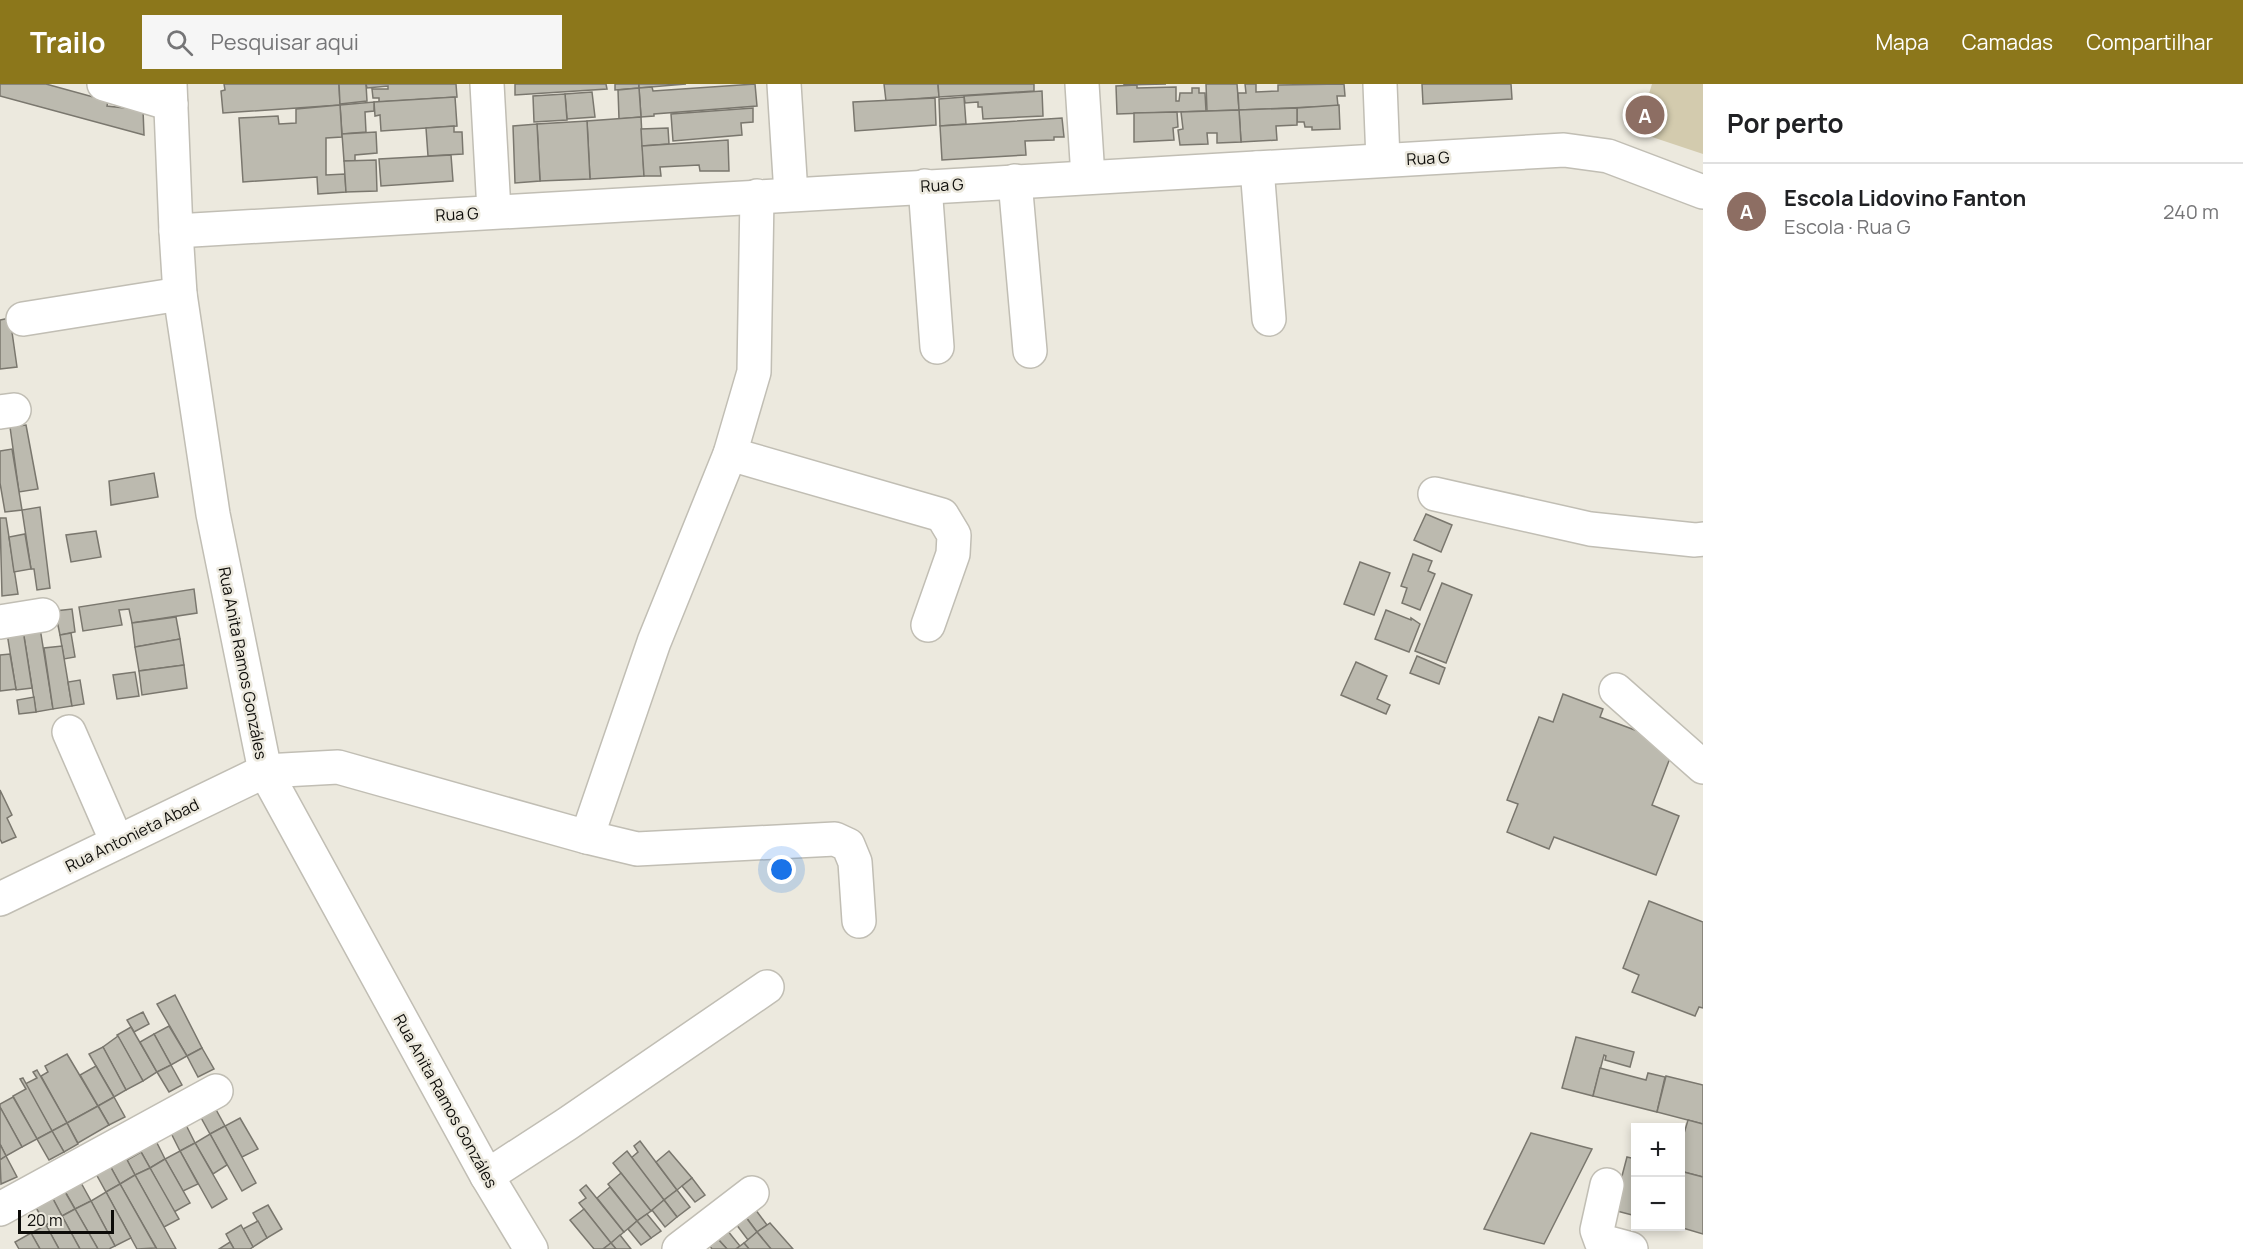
<!DOCTYPE html>
<html lang="pt">
<meta charset="utf-8">
<style>
:root{--surface:#fff;--page:#f6f6f6;--text:#202124;--muted:#757577;--line:#e0e0e0;--accent:#8c771b}
body{margin:0;font-family:Manrope,sans-serif;background:var(--page);color:var(--text)}
.controls{position:absolute;right:18px;bottom:18px;display:grid;overflow:hidden;border-radius:0px;box-shadow:0 3px 9px #0003}
.controls button{width:54px;height:54px;display:grid;place-items:center;padding:0;border:0;border-bottom:2px solid var(--line);background:var(--surface);color:var(--text);font:30px sans-serif}
.scale{position:absolute;left:18px;bottom:15px;width:96px;box-sizing:border-box;padding-left:6px;border:3px solid #0d0c09;border-top:0;font-size:16px;line-height:21px;white-space:nowrap;color:#0d0c09;-webkit-text-stroke:4px #ece9de;paint-order:stroke}
.you{position:absolute;left:782px;top:786px;width:21px;height:21px;margin:-15px;border:4px solid #fff;border-radius:50%;background:#1a73e8;box-shadow:0 0 0 9px #1a73e833}
.badge{display:grid;place-items:center;width:39px;height:39px;border-radius:50%;background:var(--accent);color:#fff;font-size:20px;font-weight:700}
.pin{position:absolute;translate:-50% -50%;border:3px solid #fff;box-shadow:0 2px 6px #0006}
.list{margin:0;padding:0;list-style:none}
h2{display:flex;justify-content:space-between;align-items:center;height:78px;margin:0;padding:0 24px;font-size:26px}
h2 small{font-size:20px;font-weight:400;color:var(--muted)}
.list li{display:grid;grid-template-columns:39px 1fr auto;gap:18px;align-items:center;box-sizing:border-box;height:96px;padding:0 24px;border-top:2px solid var(--line)}
.list b{display:block;font-size:22px;white-space:nowrap}
.list p{margin:0;font-size:20px;white-space:nowrap;color:var(--muted)}
.list em{font-size:20px;font-style:normal;color:var(--muted)}
.icon{flex:none;width:33px;height:33px;fill:none;stroke:currentColor;stroke-width:2;stroke-linecap:round;stroke-linejoin:round}
.map{position:relative;flex:none;width:1703px;height:1165px;overflow:hidden}
header{display:flex;align-items:center;gap:36px;box-sizing:border-box;height:84px;padding:0 30px;background:var(--accent);color:#fff}
header strong{font-size:28px}
nav{display:flex;gap:33px;margin-inline-start:auto;font-size:21px}
.search{width:420px;height:54px;background:var(--page);display:flex;align-items:center;gap:15px;box-sizing:border-box;padding:0 21px;border-radius:0px;color:var(--muted);font-size:22px}
main{display:flex}
aside{flex:1;background:var(--surface)}
.map>svg:first-child{display:block}
.green{fill:#d3cbae}
.building{fill:#bcbaaf;stroke:#7a776e;stroke-width:1.5}
.lines{fill:none;stroke-linecap:round;stroke-linejoin:round}
.minor-casing{stroke:#c1beb4;stroke-width:36}
.minor{stroke:#fff;stroke-width:33}
.labels{text-anchor:middle;stroke-width:5;stroke-linejoin:round;paint-order:stroke}
.street-label{font-size:16px;fill:#0d0c09;stroke:#ece9de}
</style>
<header>
<strong>Trailo</strong>
<div class="search"><svg class="icon" aria-label="search" viewBox="0 0 24 24"><circle cx="10" cy="10" r="6"/><path d="M15 15l6 6"/></svg>Pesquisar aqui</div>
<nav><a>Mapa</a><a>Camadas</a><a>Compartilhar</a></nav>
</header>
<main>
<div class="map">
<svg width="1703" height="1165" viewBox="0 0 1703 1165">
<rect width="100%" height="100%" fill="#ece9de"/>
<polygon class="green" points="1652,0 1703,0 1703,70 1637,48"/>
<g class="building">
<polygon points="0,0 46,0 108,17 107,22 143,26 144,51 0,12"/>
<polygon points="224,0 339,0 340,21 223,29 221,7 225,6"/>
<polygon points="339,0 366,0 367,17 340,20"/>
<polygon points="366,0 456,0 457,13 379,18 379,14 373,14 372,5 388,5 388,2 367,4"/>
<polygon points="515,0 606,0 607,5 515,11"/>
<polygon points="615,0 639,0 639,4 615,6"/>
<polygon points="639,0 686,0 639,4"/>
<polygon points="755,0 757,22 654,30 654,32 641,33 639,4 652,3 653,7"/>
<polygon points="884,0 938,0 939,13 886,17"/>
<polygon points="938,0 1034,0 1034,7 939,13"/>
<polygon points="1124,0 1166,0 1124,1"/>
<polygon points="1206,0 1237,0 1239,26 1207,27"/>
<polygon points="1245,0 1256,0 1256,8 1278,7 1278,1 1344,0 1345,12 1337,12 1338,22 1239,26 1238,9 1246,9"/>
<polygon points="1422,0 1511,0 1512,15 1423,20"/>
<polygon points="1137,1 1137,4 1176,3 1176,17 1179,17 1180,9 1192,9 1192,4 1199,4 1199,9 1205,9 1206,27 1117,30 1116,2"/>
<polygon points="639,4 641,33 619,35 618,6"/>
<polygon points="1042,7 1043,32 983,35 982,23 978,23 978,18 965,19 964,12"/>
<polygon points="592,8 595,33 567,35 565,10"/>
<polygon points="565,10 567,36 534,38 533,12"/>
<polygon points="455,13 457,42 381,47 380,31 375,32 374,18"/>
<polygon points="964,13 966,40 940,42 939,15"/>
<polygon points="935,14 936,41 855,47 853,18"/>
<polygon points="374,18 374,27 365,28 366,48 342,50 340,21"/>
<polygon points="340,21 342,53 326,54 326,91 345,90 346,108 318,110 317,93 243,98 239,34 278,32 279,40 296,39 296,25"/>
<polygon points="1339,21 1340,45 1312,46 1312,43 1305,43 1304,38 1297,38 1297,24"/>
<polygon points="753,24 753,38 741,39 742,51 673,57 671,30"/>
<polygon points="1297,24 1297,41 1276,42 1277,56 1241,58 1239,26"/>
<polygon points="1239,26 1241,58 1217,59 1217,49 1207,49 1208,60 1180,61 1178,46 1183,45 1181,28"/>
<polygon points="1177,28 1178,43 1173,44 1174,56 1134,58 1134,29"/>
<polygon points="641,33 644,92 590,95 587,37"/>
<polygon points="1062,34 1064,53 1054,53 1054,56 1025,57 1026,71 942,76 940,42"/>
<polygon points="587,37 590,95 540,97 537,40"/>
<polygon points="537,40 540,97 515,99 513,42"/>
<polygon points="454,42 454,48 462,48 463,70 428,72 426,44"/>
<polygon points="668,44 669,60 642,62 641,45"/>
<polygon points="376,48 377,69 355,71 355,77 344,77 342,50"/>
<polygon points="728,56 729,87 700,87 699,81 660,83 661,92 644,92 642,62"/>
<polygon points="451,71 453,97 381,102 379,75"/>
<polygon points="376,76 377,107 346,108 344,77"/>
<polygon points="10,234 17,283 0,285 0,236"/>
<polygon points="26,341 38,405 19,408 10,343"/>
<polygon points="12,365 22,426 5,428 0,399 0,367"/>
<polygon points="154,389 158,413 111,421 109,397"/>
<polygon points="40,423 50,504 37,506 34,485 31,485 22,426"/>
<polygon points="1426,430 1452,441 1441,468 1414,456"/>
<polygon points="0,434 6,434 18,510 2,512"/>
<polygon points="96,447 101,473 71,478 66,451"/>
<polygon points="25,450 31,485 14,488 9,453"/>
<polygon points="1413,470 1432,477 1428,487 1435,490 1420,526 1402,519 1407,504 1401,502"/>
<polygon points="1360,478 1390,489 1374,531 1344,520"/>
<polygon points="1442,499 1472,511 1446,579 1415,567"/>
<polygon points="194,505 197,529 132,539 129,525 119,526 122,541 83,547 79,523"/>
<polygon points="72,525 75,548 60,551 55,527"/>
<polygon points="1386,526 1411,536 1411,534 1420,540 1409,568 1375,555"/>
<polygon points="176,533 180,555 135,563 132,539"/>
<polygon points="40,544 53,625 36,628 23,546"/>
<polygon points="23,546 32,604 16,606 7,549"/>
<polygon points="71,549 75,573 64,575 60,551"/>
<polygon points="180,555 184,581 139,587 135,563"/>
<polygon points="62,562 72,622 53,625 44,564"/>
<polygon points="10,570 16,605 0,607 0,571"/>
<polygon points="1417,572 1445,584 1439,600 1410,589"/>
<polygon points="1356,578 1387,592 1377,615 1390,621 1386,630 1341,611"/>
<polygon points="184,581 187,604 142,611 139,587"/>
<polygon points="135,588 139,612 117,615 113,591"/>
<polygon points="80,596 84,620 72,622 68,598"/>
<polygon points="1563,610 1603,625 1600,633 1675,661 1652,721 1679,732 1656,791 1554,753 1549,765 1507,748 1518,720 1507,716 1539,633 1553,638"/>
<polygon points="34,613 36,628 19,630 17,616"/>
<polygon points="0,706 12,731 7,734 16,753 2,759 0,755"/>
<polygon points="1649,817 1703,838 1703,924 1699,923 1695,932 1632,908 1639,891 1623,884"/>
<polygon points="175,911 202,964 187,972 157,920"/>
<polygon points="143,928 149,940 134,948 127,936"/>
<polygon points="169,942 187,972 171,981 154,950"/>
<polygon points="131,943 157,988 143,997 117,951"/>
<polygon points="154,950 171,981 157,988 140,958"/>
<polygon points="118,952 143,997 126,1006 103,963"/>
<polygon points="1576,953 1634,968 1630,983 1605,976 1606,972 1604,971 1593,1012 1562,1004"/>
<polygon points="103,963 126,1006 114,1013 89,970"/>
<polygon points="202,964 214,985 198,993 187,972"/>
<polygon points="67,970 98,1022 67,1039 41,992 48,988 45,982"/>
<polygon points="171,981 182,1001 169,1008 157,988"/>
<polygon points="96,982 114,1013 98,1022 80,991"/>
<polygon points="1600,984 1646,996 1648,989 1665,993 1657,1028 1593,1012"/>
<polygon points="37,986 67,1039 52,1047 25,1000 37,994 33,988"/>
<polygon points="1666,992 1703,1001 1703,1040 1657,1028"/>
<polygon points="23,994 52,1047 37,1055 13,1012 26,1005 20,995"/>
<polygon points="13,1013 37,1055 22,1063 0,1023 0,1020"/>
<polygon points="114,1013 125,1033 109,1041 98,1022"/>
<polygon points="98,1022 109,1041 78,1059 67,1039"/>
<polygon points="214,1022 225,1042 210,1050 199,1030"/>
<polygon points="0,1023 22,1063 6,1072 0,1060"/>
<polygon points="240,1034 258,1065 242,1073 225,1042"/>
<polygon points="1688,1036 1703,1040 1703,1093 1680,1087 1680,1063"/>
<polygon points="67,1039 78,1060 64,1068 52,1047"/>
<polygon points="185,1039 195,1059 180,1067 170,1047"/>
<polygon points="225,1042 256,1099 242,1107 210,1050"/>
<polygon points="52,1047 64,1068 49,1076 37,1055"/>
<polygon points="1531,1049 1592,1065 1544,1160 1484,1145"/>
<polygon points="210,1050 227,1081 213,1090 195,1059"/>
<polygon points="155,1055 165,1075 150,1084 139,1064"/>
<polygon points="640,1057 677,1106 664,1116 631,1074 638,1068 634,1062"/>
<polygon points="195,1059 227,1115 212,1124 180,1067"/>
<polygon points="0,1060 6,1072 0,1076"/>
<polygon points="180,1067 198,1100 183,1107 165,1075"/>
<polygon points="627,1067 664,1116 651,1127 613,1079"/>
<polygon points="669,1067 692,1094 677,1106 656,1078"/>
<polygon points="141,1068 150,1084 135,1091 127,1076"/>
<polygon points="6,1072 17,1093 1,1100 0,1076"/>
<polygon points="125,1072 135,1091 120,1100 109,1080"/>
<polygon points="1627,1073 1636,1075 1636,1132 1613,1126"/>
<polygon points="165,1075 190,1119 174,1128 150,1084"/>
<polygon points="109,1080 120,1100 106,1108 95,1088"/>
<polygon points="150,1084 179,1135 164,1143 135,1091"/>
<polygon points="1680,1087 1703,1093 1703,1150 1676,1142 1680,1142"/>
<polygon points="621,1089 651,1127 637,1137 608,1100"/>
<polygon points="135,1091 164,1143 176,1165 157,1165 120,1100"/>
<polygon points="692,1094 705,1111 695,1118 682,1102"/>
<polygon points="80,1097 91,1117 75,1125 64,1106"/>
<polygon points="120,1100 156,1164 137,1165 106,1108"/>
<polygon points="586,1101 624,1148 611,1159 579,1119 586,1114 580,1106"/>
<polygon points="610,1103 637,1137 624,1148 597,1114"/>
<polygon points="64,1106 75,1125 62,1132 52,1113"/>
<polygon points="677,1106 690,1123 677,1133 664,1116"/>
<polygon points="106,1108 131,1154 115,1162 91,1117"/>
<polygon points="52,1113 62,1132 46,1141 35,1122"/>
<polygon points="664,1116 677,1133 665,1143 652,1126"/>
<polygon points="91,1117 115,1162 109,1165 98,1165 75,1125"/>
<polygon points="268,1121 282,1145 267,1154 253,1129"/>
<polygon points="75,1125 98,1165 80,1165 62,1132"/>
<polygon points="584,1125 611,1159 603,1165 594,1165 570,1136"/>
<polygon points="755,1125 767,1141 757,1148 745,1132"/>
<polygon points="647,1130 661,1147 651,1154 637,1137"/>
<polygon points="62,1132 80,1165 59,1165 46,1141"/>
<polygon points="745,1132 757,1148 748,1156 736,1140"/>
<polygon points="258,1137 267,1154 253,1163 243,1145"/>
<polygon points="637,1137 651,1154 641,1161 628,1145"/>
<polygon points="770,1139 793,1165 771,1165 757,1148"/>
<polygon points="46,1141 59,1165 40,1165 31,1149"/>
<polygon points="241,1141 253,1163 250,1165 234,1165 226,1150"/>
<polygon points="727,1146 740,1162 736,1165 727,1165 717,1154"/>
<polygon points="757,1148 771,1165 749,1165 744,1159"/>
<polygon points="31,1149 40,1165 19,1165 15,1158"/>
<polygon points="620,1151 631,1165 616,1165 611,1159"/>
<polygon points="717,1154 727,1165 712,1165 708,1160"/>
<polygon points="230,1158 234,1165 219,1165"/>
<polygon points="611,1159 616,1165 603,1165"/>
<polygon points="744,1159 749,1165 736,1165"/>
</g>
<g class="lines">
<g class="minor-casing">
<g id="minor">
<polyline points="104,0 171,20"/>
<polyline points="170,0 176,147 180,210 213,430 265,687 487,1092 531,1165"/>
<polyline points="487,0 494,127"/>
<polyline points="784,0 791,110"/>
<polyline points="1082,0 1088,93"/>
<polyline points="1380,0 1383,76"/>
<polyline points="1257,84 1269,235"/>
<polyline points="1015,97 1030,267"/>
<polyline points="925,102 937,263"/>
<polyline points="176,147 1564,66 1608,72 1703,108"/>
<polyline points="23,235 180,210"/>
<polyline points="0,328 14,326"/>
<polyline points="730,370 942,431 954,451 953,470 928,541"/>
<polyline points="1435,410 1590,445 1695,456 1703,455"/>
<polyline points="0,538 43,531"/>
<polyline points="1616,606 1703,683"/>
<polyline points="69,648 117,758"/>
<polyline points="587,753 637,765 835,755 848,761 855,778 859,837"/>
<polyline points="0,815 265,687 338,683 587,753 654,558 730,370 754,288 757,112"/>
<polyline points="487,1092 567,1040 767,903"/>
<polyline points="1607,1101 1597,1146 1601,1157 1631,1165"/>
<polyline points="0,1125 216,1007"/>
<polyline points="679,1165 752,1109"/>
</g>
</g>
<use href="#minor" class="minor"/>
</g>
<g class="labels">
<g class="street-label">
<text transform="translate(1428 74) rotate(-3)" y="6">Rua G</text>
<text transform="translate(942 101) rotate(-3)" y="6">Rua G</text>
<text transform="translate(457 130) rotate(-3)" y="6">Rua G</text>
<text transform="translate(243 579) rotate(79)" y="6">Rua Anita Ramos Gonzáles</text>
<text transform="translate(132 751) rotate(-26)" y="6">Rua Antonieta Abad</text>
<text transform="translate(446 1017) rotate(61)" y="6">Rua Anita Ramos Gonzáles</text>
</g>
</g>
</svg>
<div class="controls">
<button>+</button>
<button>−</button>
</div>
<div class="scale">20 m</div>
<div class="you"></div>
<div class="pin badge" style="left:1645px;top:31px;background:#8d6e63">A</div>
</div>
<aside>
<h2>Por perto<small></small></h2>
<ul class="list">
<li><span class="badge" style="background:#8d6e63">A</span><div><b>Escola Lidovino Fanton</b><p>Escola · Rua G</p></div><em>240 m</em></li>
</ul>
</aside>
</main>
